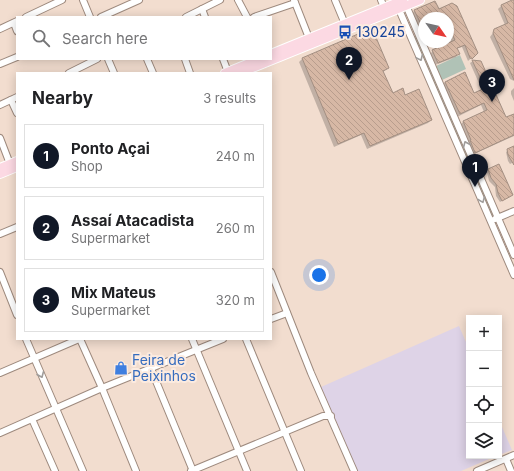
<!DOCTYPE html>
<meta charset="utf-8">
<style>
:root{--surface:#fff;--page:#f6f6f6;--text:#202124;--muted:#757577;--line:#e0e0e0;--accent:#111827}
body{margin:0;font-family:Inter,sans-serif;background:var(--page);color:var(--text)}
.controls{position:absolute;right:12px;bottom:12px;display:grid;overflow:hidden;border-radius:0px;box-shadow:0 2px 10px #0003}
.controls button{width:36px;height:36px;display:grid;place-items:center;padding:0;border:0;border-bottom:1px solid var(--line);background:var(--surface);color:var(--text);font:20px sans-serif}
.compass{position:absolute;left:418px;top:12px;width:36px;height:36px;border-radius:50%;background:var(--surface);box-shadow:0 2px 10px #0003;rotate:124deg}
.you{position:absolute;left:319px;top:275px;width:14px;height:14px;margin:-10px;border:3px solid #fff;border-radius:50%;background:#1a73e8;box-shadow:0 0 0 6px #1a73e833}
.badge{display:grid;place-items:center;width:26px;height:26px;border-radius:50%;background:var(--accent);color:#fff;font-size:13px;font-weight:700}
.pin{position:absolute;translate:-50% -33px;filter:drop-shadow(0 1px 2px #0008)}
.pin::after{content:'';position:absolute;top:21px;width:14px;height:12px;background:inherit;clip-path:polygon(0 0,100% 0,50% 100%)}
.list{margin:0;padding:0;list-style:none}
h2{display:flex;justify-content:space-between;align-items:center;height:52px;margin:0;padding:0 16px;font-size:17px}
h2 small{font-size:13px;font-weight:400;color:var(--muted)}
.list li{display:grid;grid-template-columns:26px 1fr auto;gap:12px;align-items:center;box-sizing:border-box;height:64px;margin:0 8px 8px;padding:0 8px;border:1px solid var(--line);border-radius:0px}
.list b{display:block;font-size:15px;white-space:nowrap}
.list p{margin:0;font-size:13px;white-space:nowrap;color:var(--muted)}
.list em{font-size:13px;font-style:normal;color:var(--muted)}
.icon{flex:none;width:22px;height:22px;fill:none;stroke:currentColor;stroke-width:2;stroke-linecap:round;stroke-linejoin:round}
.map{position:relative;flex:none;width:514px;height:471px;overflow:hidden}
.search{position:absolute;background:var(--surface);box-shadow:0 2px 10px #0003;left:16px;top:16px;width:256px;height:44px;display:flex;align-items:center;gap:10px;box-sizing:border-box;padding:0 14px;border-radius:0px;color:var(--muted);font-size:15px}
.panel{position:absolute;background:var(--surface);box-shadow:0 2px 10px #0003;left:16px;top:72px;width:256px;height:268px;border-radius:0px}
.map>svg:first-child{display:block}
.education{fill:#ded3e7}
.green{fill:#b0c2b6}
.shadow{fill:#0003}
.building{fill:url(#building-back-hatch);stroke:#a38f82}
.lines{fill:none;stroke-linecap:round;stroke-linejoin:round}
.minor-casing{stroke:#9e8a7e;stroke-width:8}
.major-casing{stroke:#fff;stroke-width:10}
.minor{stroke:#fff;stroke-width:6}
.major{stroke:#fcd9e3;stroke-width:8}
.oneway{stroke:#a09d9b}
.labels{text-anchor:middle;stroke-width:4;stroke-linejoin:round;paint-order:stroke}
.transit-label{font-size:14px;fill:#164399;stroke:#fcebe0;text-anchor:start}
.shop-label{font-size:14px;fill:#366cbe;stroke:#fcebe0;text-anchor:start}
</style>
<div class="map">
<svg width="514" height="471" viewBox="0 0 514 471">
<defs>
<pattern id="building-back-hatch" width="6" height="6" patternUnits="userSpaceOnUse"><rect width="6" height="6" fill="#d7b8a5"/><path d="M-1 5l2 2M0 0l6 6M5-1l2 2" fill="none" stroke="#b89d8d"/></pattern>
</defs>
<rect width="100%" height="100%" fill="#f2ddcf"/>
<g class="education">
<polygon points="459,326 469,349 469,456 496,456 461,471 357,471 321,387"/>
<polygon points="499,420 512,450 499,455"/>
</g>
<g class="green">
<polygon points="416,36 494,216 491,217 413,37"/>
<polygon points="460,55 466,69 442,80 436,66"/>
</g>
<g class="shadow">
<polygon points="514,0 514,81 510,79 490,37 495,30 505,25 498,9 501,6"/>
<polygon points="452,5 477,53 468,61 462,47 456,49 458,54 456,57 435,65 430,54 433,51 452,43 448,34 448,18 424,18 424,39 412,13 415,10 439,11"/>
<polygon points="372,30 388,68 383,72 392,94 405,96 431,120 428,123 367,149 361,135 334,147 299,62 302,59"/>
<polygon points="473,61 505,119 514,115 514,136 472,155 460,125 463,122 484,112 481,105 457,117 442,85 445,82 465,73 473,94 482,90 470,63"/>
<polygon points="514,88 514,101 511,94 511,91"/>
<polygon points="514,147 514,162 510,164 508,161 506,152"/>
<polygon points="489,170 512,195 510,197 500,202 496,196 495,187 489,181 487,172"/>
</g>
<g class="building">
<polygon points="512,0 514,0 514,80 493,33 494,29 508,23 501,5"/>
<polygon points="435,1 439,9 452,3 457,6 478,53 472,59 470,58 465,45 457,48 460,54 438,63 432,50 455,40 451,32 448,33 448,18 445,18 444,14 434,18 424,18 424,30 414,10"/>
<polygon points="372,28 389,68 383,71 393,93 403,88 405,95 419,89 432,120 370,146 364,133 338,144 302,58"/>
<polygon points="472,60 481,61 506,117 514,114 514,135 475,153 470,140 471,140 463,121 487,110 484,103 460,114 445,82 465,72 474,93 485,88"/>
<polygon points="514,146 514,165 508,155 507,149"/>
<polygon points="499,164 513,195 502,201 498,193 496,184 491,178 488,169"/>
</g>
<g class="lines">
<g class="minor-casing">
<g id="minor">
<polyline points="83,0 90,17"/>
<polyline points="238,0 247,17"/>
<polyline points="294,0 309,38"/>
<polyline points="335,0 345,24"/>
<polyline points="381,0 384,7"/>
<polyline points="405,3 514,255"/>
<polyline points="397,5 514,275"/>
<polyline points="202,9 205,17"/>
<polyline points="26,17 62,0"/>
<polyline points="101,17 139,0"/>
<polyline points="186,17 220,0"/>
<polyline points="254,17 295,3"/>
<polyline points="14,23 17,31"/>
<polyline points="0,29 17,21"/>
<polyline points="108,59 114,73"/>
<polyline points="147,59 153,73"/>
<polyline points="185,59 190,73"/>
<polyline points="223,59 228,72"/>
<polyline points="0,64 17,57"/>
<polyline points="69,73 97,59"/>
<polyline points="11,100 17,113"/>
<polyline points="0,105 17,97"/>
<polyline points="0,138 10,164"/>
<polyline points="495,219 514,211"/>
<polyline points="0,234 17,227"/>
<polyline points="0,272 17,315"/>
<polyline points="271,272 311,373 354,471"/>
<polyline points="271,319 287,313"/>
<polyline points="26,339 83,471"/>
<polyline points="80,339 102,388 136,471"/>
<polyline points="192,339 247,471"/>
<polyline points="246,339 301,471"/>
<polyline points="151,369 193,471"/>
<polyline points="0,373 79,339"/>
<polyline points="32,419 55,471"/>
<polyline points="0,433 102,388 223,339"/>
<polyline points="506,459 511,471"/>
<polyline points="191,471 323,416 331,416"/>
<polyline points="477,471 514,455"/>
</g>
</g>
<g class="major-casing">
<g id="major">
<polyline points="271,54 403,0"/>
<polyline points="225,73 259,59"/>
<polyline points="240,73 420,0"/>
<polyline points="0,168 17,161"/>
<polyline points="0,174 17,167"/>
</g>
</g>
<use href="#minor" class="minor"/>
<use href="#major" class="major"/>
</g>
<defs><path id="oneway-chevron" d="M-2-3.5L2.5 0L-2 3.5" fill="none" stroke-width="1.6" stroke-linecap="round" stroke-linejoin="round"/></defs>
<g class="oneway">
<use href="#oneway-chevron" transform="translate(420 58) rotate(66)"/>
<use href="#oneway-chevron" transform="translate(466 144) rotate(-113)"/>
<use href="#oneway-chevron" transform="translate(482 200) rotate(68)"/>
<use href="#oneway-chevron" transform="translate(41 375) rotate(67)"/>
</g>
<defs>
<g id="bus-bare" transform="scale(1.08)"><path d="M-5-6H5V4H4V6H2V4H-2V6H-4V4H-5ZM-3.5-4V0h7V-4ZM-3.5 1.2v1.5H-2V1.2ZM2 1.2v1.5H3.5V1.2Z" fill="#1a4fb4" stroke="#fcebe0" stroke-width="2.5" paint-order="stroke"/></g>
<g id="shop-bare" transform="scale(1.08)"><path d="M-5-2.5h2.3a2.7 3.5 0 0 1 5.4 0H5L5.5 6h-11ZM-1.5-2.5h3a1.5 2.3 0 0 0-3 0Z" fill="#3f7fe0" stroke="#fcebe0" stroke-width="2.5" paint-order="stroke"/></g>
</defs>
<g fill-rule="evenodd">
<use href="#bus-bare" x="345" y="32"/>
<use href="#shop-bare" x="121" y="368"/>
</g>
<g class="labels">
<g class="transit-label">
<text x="356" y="37">130245</text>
</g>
<g class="shop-label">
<text x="132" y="365">Feira de<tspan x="132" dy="16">Peixinhos</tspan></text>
</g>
</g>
</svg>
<div class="controls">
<button>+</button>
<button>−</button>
<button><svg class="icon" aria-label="locate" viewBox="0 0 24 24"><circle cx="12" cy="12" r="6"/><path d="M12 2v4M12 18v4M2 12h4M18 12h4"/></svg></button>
<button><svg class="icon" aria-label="layers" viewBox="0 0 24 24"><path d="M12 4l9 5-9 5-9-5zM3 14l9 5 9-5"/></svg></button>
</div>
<svg class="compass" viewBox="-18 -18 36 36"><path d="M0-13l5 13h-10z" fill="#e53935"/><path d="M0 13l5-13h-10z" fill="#757577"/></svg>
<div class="you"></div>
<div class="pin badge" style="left:475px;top:187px">1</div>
<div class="pin badge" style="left:349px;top:80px">2</div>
<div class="pin badge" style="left:492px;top:102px">3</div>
<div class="search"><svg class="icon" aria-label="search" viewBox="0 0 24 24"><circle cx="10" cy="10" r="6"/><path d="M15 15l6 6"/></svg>Search here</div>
<section class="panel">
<h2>Nearby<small>3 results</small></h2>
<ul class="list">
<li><span class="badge">1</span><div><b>Ponto Açai</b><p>Shop</p></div><em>240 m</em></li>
<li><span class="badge">2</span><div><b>Assaí Atacadista</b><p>Supermarket</p></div><em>260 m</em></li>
<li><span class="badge">3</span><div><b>Mix Mateus</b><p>Supermarket</p></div><em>320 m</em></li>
</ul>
</section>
</div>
